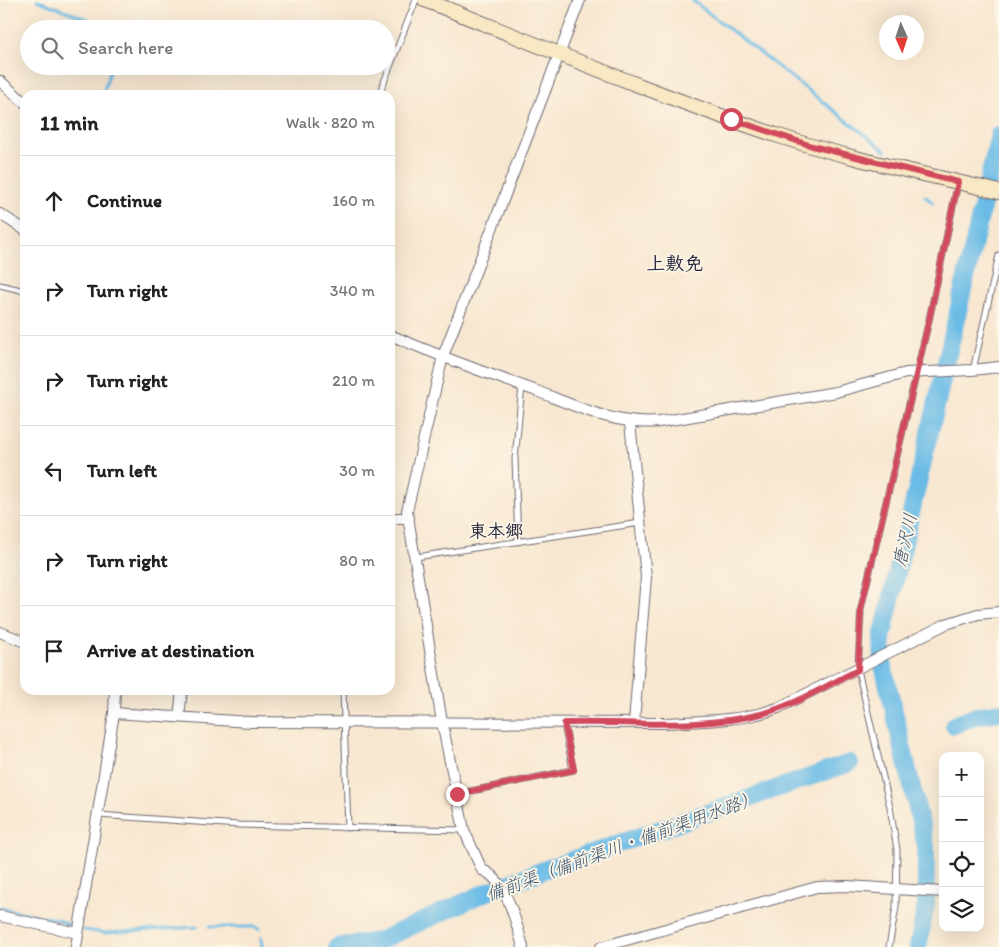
<!DOCTYPE html>
<meta charset="utf-8">
<style>
:root{--surface:#fff;--page:#f6f6f6;--text:#222;--muted:#767676;--line:#e0e0e0}
body{margin:0;font-family:Itim,"Klee One",sans-serif;background:var(--page);color:var(--text)}
.controls{position:absolute;right:15px;bottom:15px;display:grid;overflow:hidden;border-radius:10px;box-shadow:0 5px 20px #0002}
.controls button{width:45px;height:45px;display:grid;place-items:center;padding:0;border:0;border-bottom:1px solid var(--line);background:var(--surface);color:var(--text);font:25px sans-serif}
.compass{position:absolute;left:879px;top:15px;width:45px;height:45px;border-radius:50%;background:var(--surface);box-shadow:0 5px 20px #0002;rotate:177deg}
.stop{position:absolute;width:15px;height:15px;margin:-11px;border:4px solid #d1495b;border-radius:50%;background:#fff}
.stop.end{background:#d1495b;border-color:#fff;box-shadow:0 1px 5px #0008}
.list{margin:0;padding:0;list-style:none}
h2{display:flex;justify-content:space-between;align-items:center;height:65px;margin:0;padding:0 20px;font-size:21px}
h2 small{font-size:16px;font-weight:400;color:var(--muted)}
.list li{display:grid;grid-template-columns:32px 1fr auto;gap:15px;align-items:center;box-sizing:border-box;height:90px;padding:0 20px;border-top:1px solid var(--line)}
.list b{display:block;font-size:19px;white-space:nowrap}
.list em{font-size:16px;font-style:normal;color:var(--muted)}
.icon{flex:none;width:28px;height:28px;fill:none;stroke:currentColor;stroke-width:2;stroke-linecap:round;stroke-linejoin:round}
.map{position:relative;flex:none;width:999px;height:947px;overflow:hidden}
.search{position:absolute;background:var(--surface);box-shadow:0 5px 20px #0002;left:20px;top:20px;width:375px;height:55px;display:flex;align-items:center;gap:12px;box-sizing:border-box;padding:0 18px;border-radius:28px;color:var(--muted);font-size:19px}
.panel{position:absolute;background:var(--surface);box-shadow:0 5px 20px #0002;left:20px;top:90px;width:375px;height:605px;border-radius:15px}
.map>svg:first-child{display:block}
.lines{fill:none;stroke-linecap:round;stroke-linejoin:round}
.stream{stroke:#6abce6;stroke-width:3}
.river{stroke:#6abce6;stroke-width:18}
.lane-casing{stroke:#6d676f;stroke-width:7}
.street-casing{stroke:#6d676f;stroke-width:12}
.secondary-casing{stroke:#6d676f;stroke-width:16}
.lane{stroke:#fff;stroke-width:5}
.street{stroke:#fff;stroke-width:10}
.secondary{stroke:#f8e8c3;stroke-width:14}
.route{stroke:#d1495b;stroke-width:6}
.labels{text-anchor:middle;stroke-width:4;stroke-linejoin:round;paint-order:stroke}
.neighbourhood-label{font-size:18px;font-weight:bold;fill:#22223b;stroke:#fcf5e5}
.water-label{font-size:18px;font-style:italic;fill:#3b5877;stroke:#fcf5e5}
.quarter-label{font-size:19px;font-weight:bold;fill:#22223b;stroke:#fcf5e5}
</style>
<div class="map">
<svg width="999" height="947" viewBox="0 0 999 947">
<rect width="100%" height="100%" fill="#fcf5e5"/>
<filter id="ink" filterUnits="userSpaceOnUse"><feTurbulence type="fractalNoise" baseFrequency=".02" numOctaves="2"/><feDisplacementMap in="SourceGraphic" scale="10" xChannelSelector="R" yChannelSelector="G"/><feConvolveMatrix kernelMatrix="1 2 1 2 8 2 1 2 1" color-interpolation-filters="sRGB"/></filter>
<filter id="wash" filterUnits="userSpaceOnUse"><feTurbulence type="fractalNoise" baseFrequency=".0096" numOctaves="4" result="noise"/><feDisplacementMap in="SourceGraphic" scale="20" xChannelSelector="R" yChannelSelector="G"/><feGaussianBlur stdDeviation="1.12" result="paint"/><feColorMatrix in="noise" values="0 0 0 0 0 0 0 0 0 0 0 0 0 0 0 0 0 1.4 0 .05"/><feComposite in="paint" operator="in"/></filter>
<g filter="url(#wash)">
<rect width="100%" height="100%" fill="#f8e7d0"/>
<g class="lines">
<g class="stream">
<polyline points="37,0 113,29"/>
<polyline points="692,0 886,151"/>
<polyline points="102,95 112,66"/>
<polyline points="925,196 933,203"/>
<polyline points="0,908 59,920 72,927"/>
<polyline points="209,927 255,927 259,929"/>
<polyline points="84,930 105,933 197,927"/>
<polyline points="261,938 262,947"/>
</g>
<g class="river">
<polyline points="954,725 976,716 999,712"/>
<polyline points="337,947 379,941 482,894 549,868 850,763"/>
<polyline points="918,947 926,905 926,846 883,665 882,638 999,135"/>
</g>
</g>
</g>
<g filter="url(#ink)">
<g class="lines">
<g class="lane-casing">
<g id="lane">
<polyline points="379,95 416,0"/>
<polyline points="0,285 25,291"/>
<polyline points="973,370 999,255"/>
<polyline points="518,542 515,459 522,386"/>
<polyline points="416,557 640,523"/>
<polyline points="343,690 348,828"/>
<polyline points="457,794 573,770 564,723"/>
<polyline points="98,815 239,825 464,830"/>
<polyline points="889,947 896,907 897,850 890,807 858,670 861,608 929,320 958,182"/>
</g>
</g>
<g class="street-casing">
<g id="street">
<polyline points="0,81 25,103"/>
<polyline points="0,214 25,230"/>
<path d="M 390,335 C 437,355 485,373 534,390 C 574,405 615,426 659,422 L 836,392 L 906,373 L 972,370 L 999,367"/>
<polyline points="630,423 646,577 634,722"/>
<polyline points="390,518 409,518"/>
<polyline points="0,632 25,642"/>
<path d="M 114,713 L 250,722 L 665,723 C 703,721 742,721 778,708 L 946,624 L 978,614 L 999,612"/>
<polyline points="179,717 182,690"/>
<polyline points="0,916 78,933"/>
<polyline points="76,947 114,713 115,690"/>
<path d="M 523,947 C 517,925 506,878 482,870 L 464,830 L 442,722 L 407,511 L 443,356 L 580,0"/>
<polyline points="601,947 817,887 848,886 943,892"/>
</g>
</g>
<g class="secondary-casing">
<path id="secondary" d="M 425,0 C 543,47 661,97 782,137 C 853,160 927,174 999,192"/>
</g>
<use href="#lane" class="lane"/>
<use href="#street" class="street"/>
<use href="#secondary" class="secondary"/>
</g>
</g>
<g class="lines" filter="url(#ink)">
<path class="route" d="M 457,794 L 574,770 L 564,723 C 628,721 699,730 761,714 C 794,706 827,685 858,670 L 861,608 L 929,320 L 958,182 L 812,146 L 731,119"/>
</g>
<g class="labels">
<g class="neighbourhood-label">
<text x="496" y="537">東本郷</text>
</g>
<g class="water-label">
<text transform="translate(905 540) rotate(-77)" y="6">唐沢川</text>
<text transform="translate(622 846) rotate(-20)" y="6">備前渠（備前渠川・備前渠用水路）</text>
</g>
<g class="quarter-label">
<text x="675" y="270">上敷免</text>
</g>
</g>
</svg>
<div class="controls">
<button>+</button>
<button>−</button>
<button><svg class="icon" aria-label="locate" viewBox="0 0 24 24"><circle cx="12" cy="12" r="6"/><path d="M12 2v4M12 18v4M2 12h4M18 12h4"/></svg></button>
<button><svg class="icon" aria-label="layers" viewBox="0 0 24 24"><path d="M12 4l9 5-9 5-9-5zM3 14l9 5 9-5"/></svg></button>
</div>
<svg class="compass" viewBox="-18 -18 36 36"><path d="M0-13l5 13h-10z" fill="#e53935"/><path d="M0 13l5-13h-10z" fill="#767676"/></svg>
<div class="stop" style="left:731px;top:119px"></div>
<div class="stop end" style="left:457px;top:794px"></div>
<div class="search"><svg class="icon" aria-label="search" viewBox="0 0 24 24"><circle cx="10" cy="10" r="6"/><path d="M15 15l6 6"/></svg>Search here</div>
<section class="panel">
<h2>11 min<small>Walk · 820 m</small></h2>
<ul class="list">
<li><svg class="icon" aria-label="ahead" viewBox="0 0 24 24"><path d="M12 20V5M6 11l6-6 6 6"/></svg><div><b>Continue</b></div><em>160 m</em></li>
<li><svg class="icon" aria-label="right" viewBox="0 0 24 24"><path d="M7 20v-9h11M14 6l5 5-5 5"/></svg><div><b>Turn right</b></div><em>340 m</em></li>
<li><svg class="icon" aria-label="right" viewBox="0 0 24 24"><path d="M7 20v-9h11M14 6l5 5-5 5"/></svg><div><b>Turn right</b></div><em>210 m</em></li>
<li><svg class="icon" aria-label="left" viewBox="0 0 24 24"><path d="M17 20v-9H6M10 6l-5 5 5 5"/></svg><div><b>Turn left</b></div><em>30 m</em></li>
<li><svg class="icon" aria-label="right" viewBox="0 0 24 24"><path d="M7 20v-9h11M14 6l5 5-5 5"/></svg><div><b>Turn right</b></div><em>80 m</em></li>
<li><svg class="icon" aria-label="arrive" viewBox="0 0 24 24"><path d="M6 21V4h12l-3 4 3 4H6"/></svg><div><b>Arrive at destination</b></div></li>
</ul>
</section>
</div>
